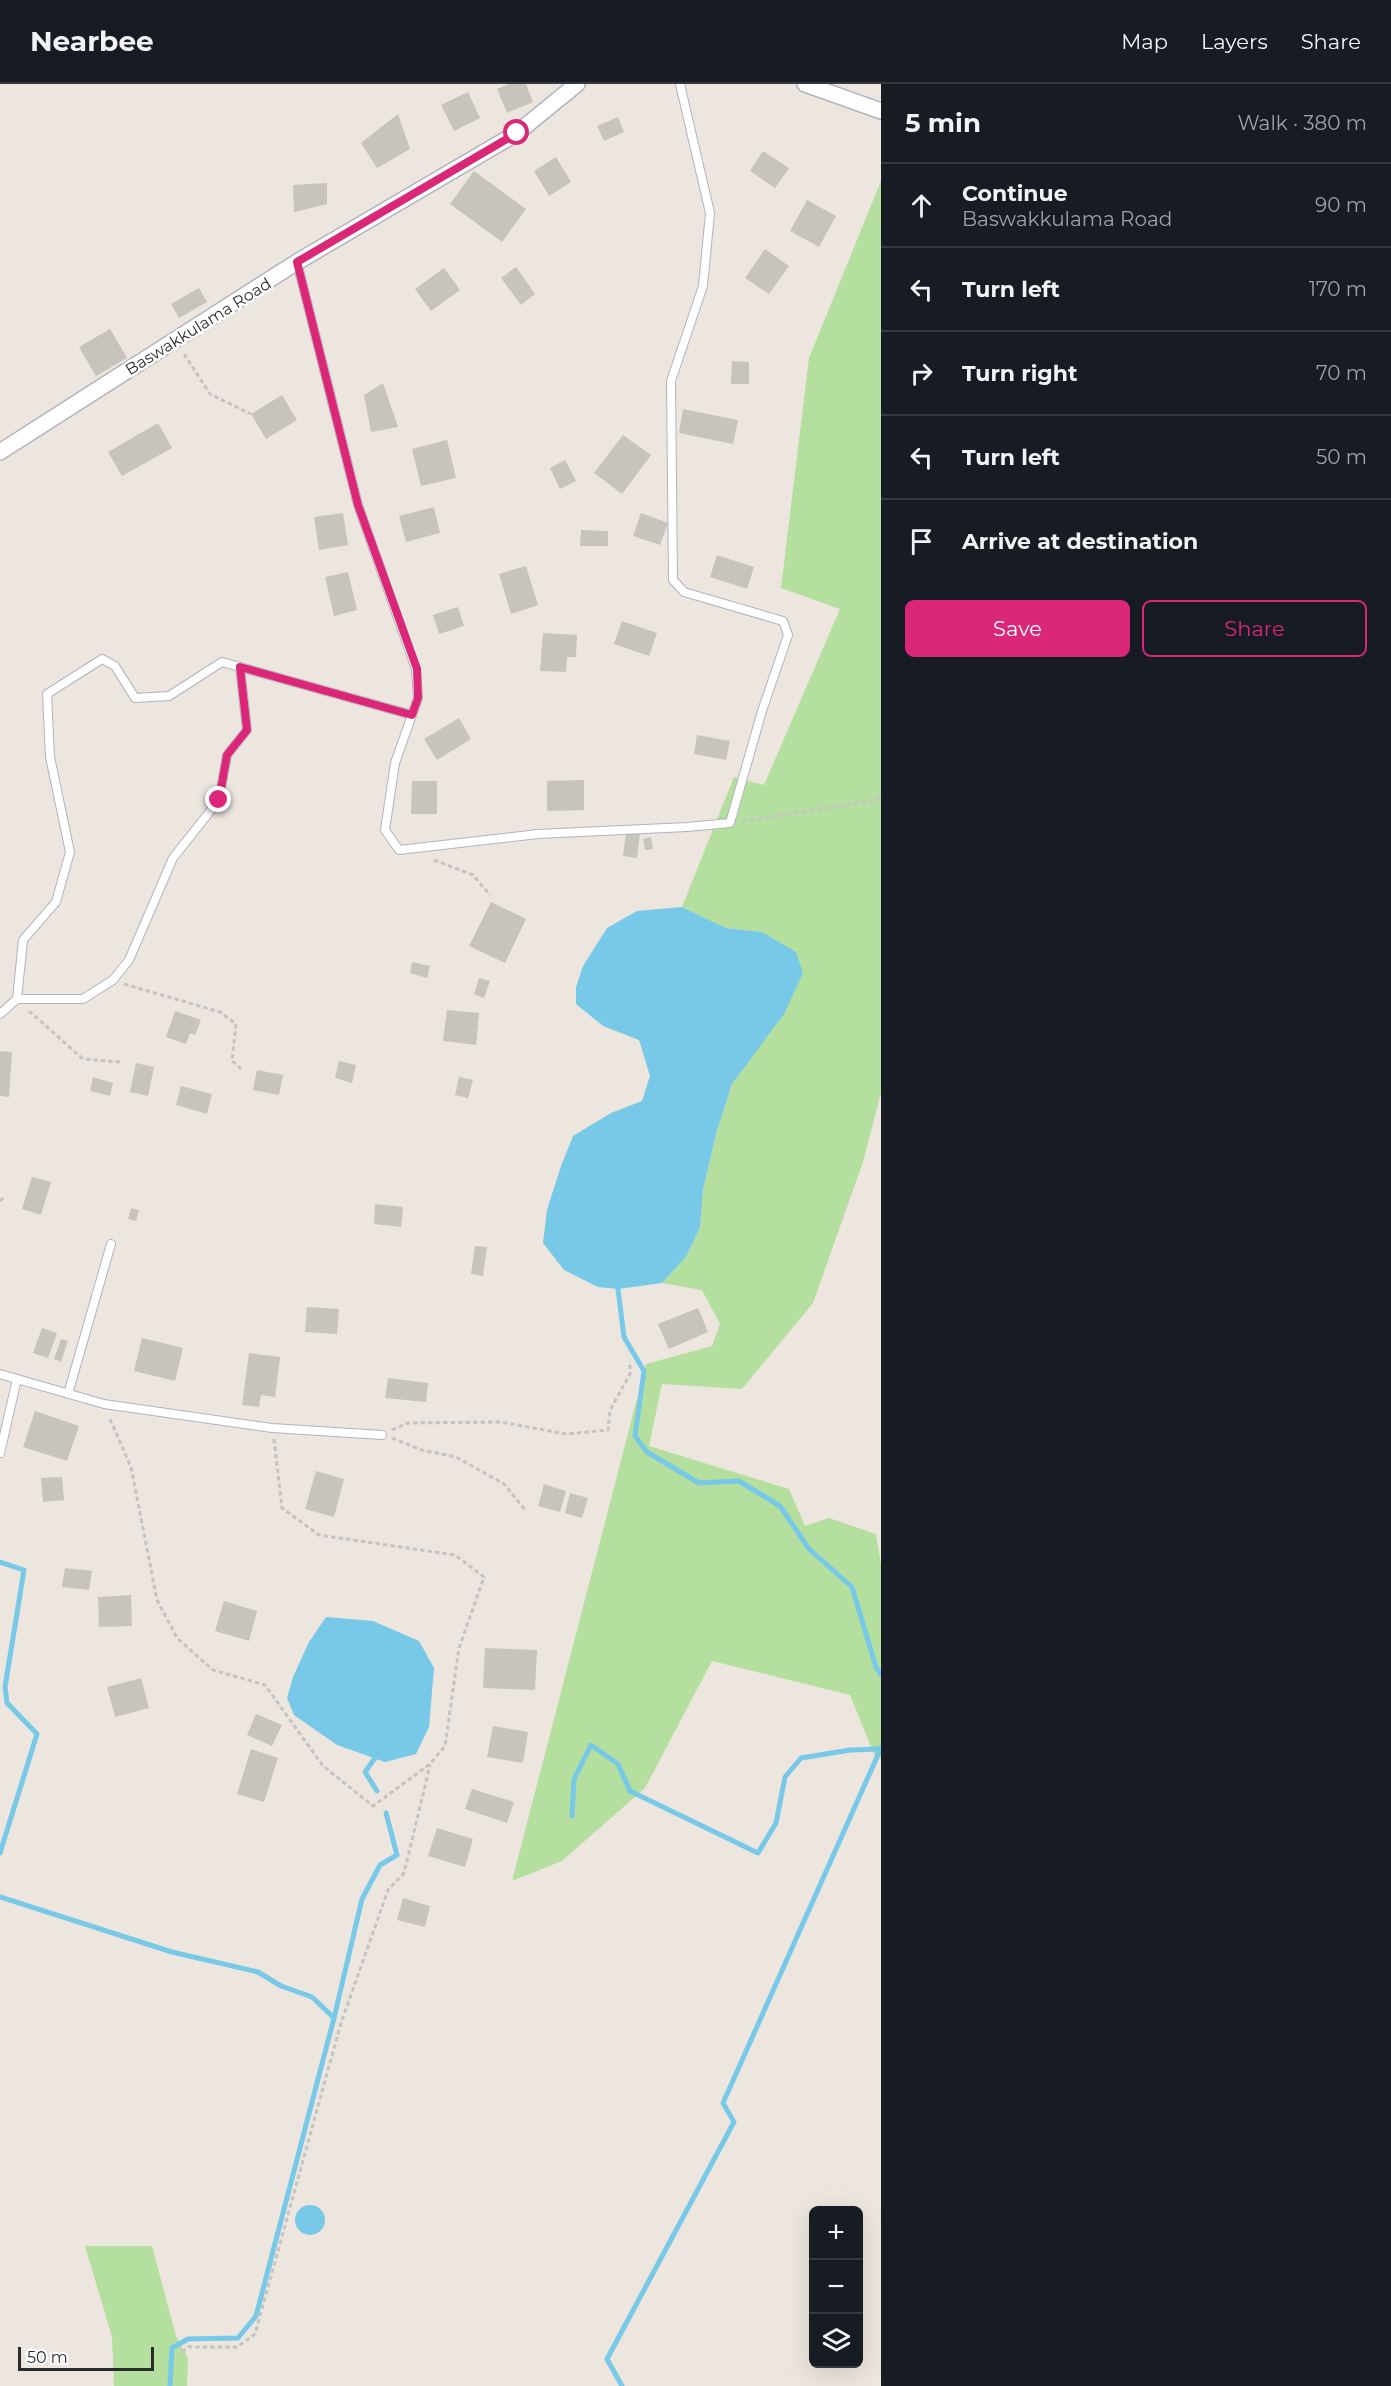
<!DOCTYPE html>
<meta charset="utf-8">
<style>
:root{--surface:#171b24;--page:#242831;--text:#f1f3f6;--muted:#9ea1a6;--line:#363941;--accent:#db2777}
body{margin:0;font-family:Montserrat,sans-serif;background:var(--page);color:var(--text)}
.controls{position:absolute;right:18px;bottom:18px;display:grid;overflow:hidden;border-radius:9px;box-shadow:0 6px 24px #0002}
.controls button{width:54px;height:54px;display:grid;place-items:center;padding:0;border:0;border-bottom:2px solid var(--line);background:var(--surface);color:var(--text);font:30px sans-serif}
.scale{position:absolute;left:18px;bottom:15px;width:136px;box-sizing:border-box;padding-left:6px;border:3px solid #2b2b2b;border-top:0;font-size:16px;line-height:21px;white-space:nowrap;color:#2b2b2b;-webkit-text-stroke:4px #fff;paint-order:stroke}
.stop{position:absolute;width:18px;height:18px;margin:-14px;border:4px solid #db2777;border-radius:50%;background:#fff}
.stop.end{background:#db2777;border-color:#fff;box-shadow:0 2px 6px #0008}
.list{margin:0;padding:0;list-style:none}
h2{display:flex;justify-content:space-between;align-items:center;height:78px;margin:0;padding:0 24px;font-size:26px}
h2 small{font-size:20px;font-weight:400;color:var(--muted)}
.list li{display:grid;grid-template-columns:39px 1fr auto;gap:18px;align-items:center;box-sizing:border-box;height:84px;padding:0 24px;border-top:2px solid var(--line)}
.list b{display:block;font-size:22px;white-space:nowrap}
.list p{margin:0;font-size:20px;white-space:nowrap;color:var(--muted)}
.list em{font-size:20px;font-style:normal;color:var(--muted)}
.actions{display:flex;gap:12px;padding:18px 24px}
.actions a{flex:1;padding:14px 0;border:2px solid var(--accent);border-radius:9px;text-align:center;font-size:21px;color:var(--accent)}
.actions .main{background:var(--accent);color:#fff}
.icon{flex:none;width:33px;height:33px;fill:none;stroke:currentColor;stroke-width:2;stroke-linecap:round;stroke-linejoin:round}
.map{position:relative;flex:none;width:881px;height:2302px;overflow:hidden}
header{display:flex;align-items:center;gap:36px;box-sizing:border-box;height:84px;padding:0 30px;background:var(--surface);border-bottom:2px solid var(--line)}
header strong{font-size:28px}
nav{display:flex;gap:33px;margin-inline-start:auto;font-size:21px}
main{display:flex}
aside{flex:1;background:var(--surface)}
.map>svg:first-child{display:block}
.green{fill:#b4df9e}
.water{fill:#77c9e7}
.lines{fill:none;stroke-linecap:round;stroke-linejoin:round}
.stream{stroke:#77c9e7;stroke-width:5}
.building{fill:#c7c3bd}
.lane-casing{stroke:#b1b4bd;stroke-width:10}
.street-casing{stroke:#b1b4bd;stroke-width:18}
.path{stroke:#c4c4c4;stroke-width:3;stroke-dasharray:4.5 3;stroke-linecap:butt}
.lane{stroke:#fff;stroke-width:8}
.street{stroke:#fff;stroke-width:15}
.route{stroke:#db2777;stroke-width:8}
.labels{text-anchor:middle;stroke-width:5;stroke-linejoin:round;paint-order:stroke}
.street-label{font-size:16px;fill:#2b2b2b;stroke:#fff}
</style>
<header>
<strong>Nearbee</strong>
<nav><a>Map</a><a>Layers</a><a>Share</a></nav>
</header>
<main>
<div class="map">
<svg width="881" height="2302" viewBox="0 0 881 2302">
<rect width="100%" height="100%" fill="#ece6de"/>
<g class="green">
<polygon points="881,97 881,1009 863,1078 813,1219 742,1305 662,1300 649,1362 789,1405 805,1442 829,1434 876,1450 881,1481 881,1674 876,1675 850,1611 712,1577 645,1704 562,1777 512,1797 646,1280 712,1262 720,1240 702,1206 662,1199 686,1173 700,1143 703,1106 716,1050 732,1000 757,965 762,848 726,844 682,823 734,693 764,701 840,525 781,504 809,274"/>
<polygon points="85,2162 152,2162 176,2252 188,2274 187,2302 114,2302 112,2253"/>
</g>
<g class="water">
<polygon points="682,823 726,844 762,848 796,868 803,889 784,930 732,1000 716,1050 703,1106 700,1143 686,1173 662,1199 618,1205 598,1203 564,1186 543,1159 547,1126 561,1082 573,1052 611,1029 642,1017 650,992 639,956 603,942 576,920 576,903 583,882 607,844 637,827"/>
<polygon points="326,1533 373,1537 419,1557 434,1584 429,1643 416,1670 385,1678 337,1661 294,1631 287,1614 293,1593 309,1558"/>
<circle cx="310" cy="2136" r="15"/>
</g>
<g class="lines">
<g class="stream">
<polyline points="618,1205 624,1253 644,1287 635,1352 647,1368 699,1399 739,1397 780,1422 809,1465 852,1503 876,1583 881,1591"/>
<polyline points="0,1478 24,1486 5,1603 7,1619 37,1650 0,1769"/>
<polyline points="375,1674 365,1688 377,1707"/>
<polyline points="572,1732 574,1695 591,1661 618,1680 630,1707 758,1769 776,1739 785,1693 801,1674 850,1666 880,1665"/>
<polyline points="0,1813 172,1868 258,1888 281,1902 312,1913 334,1934"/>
<polyline points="170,2302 172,2264 188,2255 238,2254 256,2232 334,1934 362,1815 380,1781 397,1771 386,1729"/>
<polyline points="622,2302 607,2275 734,2038 723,2019 881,1664"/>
</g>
</g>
<g class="building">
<polygon points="509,0 526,0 533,18 507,29 497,5"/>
<polygon points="468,8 480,34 454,47 441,21"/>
<polygon points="398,30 410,65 377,84 361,59"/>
<polygon points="618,33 624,48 604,57 597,42"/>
<polygon points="763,67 789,84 775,104 750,87"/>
<polygon points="556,73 571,98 549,112 534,87"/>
<polygon points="474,87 526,125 502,158 450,120"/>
<polygon points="327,99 327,120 294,128 293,101"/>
<polygon points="807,116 836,132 819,163 790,147"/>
<polygon points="765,165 789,182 769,210 745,194"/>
<polygon points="516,183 535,210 521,221 501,194"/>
<polygon points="444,184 460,206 431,227 415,205"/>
<polygon points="199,204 207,218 179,234 171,220"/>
<polygon points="110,245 127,274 96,292 79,263"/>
<polygon points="732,277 749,278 749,300 731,300"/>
<polygon points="383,299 398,343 371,348 364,311"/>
<polygon points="282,311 297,336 266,355 251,330"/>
<polygon points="683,325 738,336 733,360 679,349"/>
<polygon points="158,339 172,364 122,392 108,368"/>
<polygon points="623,351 651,371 622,410 594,389"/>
<polygon points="447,356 456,394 421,402 412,365"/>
<polygon points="565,376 576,397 560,405 550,384"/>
<polygon points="434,423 440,449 406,458 399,432"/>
<polygon points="343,429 348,461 319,466 314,433"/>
<polygon points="641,429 668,439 660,461 633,452"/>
<polygon points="581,446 608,447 608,462 580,462"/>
<polygon points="717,471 754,483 747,505 710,493"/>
<polygon points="526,482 538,521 511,530 499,490"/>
<polygon points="348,488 357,526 334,532 325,493"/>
<polygon points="458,523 464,542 439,550 433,531"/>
<polygon points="622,537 657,549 649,572 614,560"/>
<polygon points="543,549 577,551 576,573 567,573 566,588 540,587"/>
<polygon points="459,634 471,655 437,676 424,655"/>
<polygon points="697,651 730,657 726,676 694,670"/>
<polygon points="584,696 584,726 547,727 547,697"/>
<polygon points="412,697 437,697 437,730 411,730"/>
<polygon points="626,748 640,749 637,774 623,772"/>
<polygon points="651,753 653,765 645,766 643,755"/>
<polygon points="491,818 526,835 505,879 469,862"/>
<polygon points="412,878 430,882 427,894 410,889"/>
<polygon points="479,894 490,897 484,914 474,910"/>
<polygon points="447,926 479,929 476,961 443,957"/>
<polygon points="175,927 201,936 195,951 190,949 186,960 166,953"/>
<polygon points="0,967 12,968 9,1013 0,1012"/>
<polygon points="339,977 356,981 352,999 335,994"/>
<polygon points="136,979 154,983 148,1012 130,1008"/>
<polygon points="257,986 283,991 279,1011 253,1006"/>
<polygon points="93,993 113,999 110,1012 90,1007"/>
<polygon points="459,993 473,996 468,1014 455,1011"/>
<polygon points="181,1002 212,1010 207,1030 176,1021"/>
<polygon points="32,1093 51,1098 41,1131 22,1125"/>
<polygon points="375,1120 403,1123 401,1143 374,1140"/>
<polygon points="131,1124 139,1126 136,1137 128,1135"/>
<polygon points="475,1162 487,1163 483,1192 471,1190"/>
<polygon points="307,1223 339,1225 337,1250 305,1248"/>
<polygon points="698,1224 708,1248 669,1265 658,1240"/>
<polygon points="42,1244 57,1249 48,1274 33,1269"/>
<polygon points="142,1254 183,1264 175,1297 134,1287"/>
<polygon points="61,1255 68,1257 61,1278 54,1275"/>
<polygon points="249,1269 280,1273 275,1313 261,1311 259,1323 242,1321"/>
<polygon points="388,1294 428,1299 426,1318 385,1314"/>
<polygon points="35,1327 79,1342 67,1377 23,1363"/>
<polygon points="316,1387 344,1395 334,1433 305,1425"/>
<polygon points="62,1393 64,1416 43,1418 41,1394"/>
<polygon points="544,1400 566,1407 560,1428 538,1422"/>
<polygon points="570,1409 588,1414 582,1434 565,1429"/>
<polygon points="65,1484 92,1487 89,1506 62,1503"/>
<polygon points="131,1511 132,1542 99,1543 98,1513"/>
<polygon points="224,1517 257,1527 249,1557 215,1547"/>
<polygon points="485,1564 537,1566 535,1606 483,1604"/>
<polygon points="141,1594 149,1624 115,1633 107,1603"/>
<polygon points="256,1630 282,1641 272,1662 247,1651"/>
<polygon points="493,1642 528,1648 523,1679 487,1673"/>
<polygon points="251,1665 278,1674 264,1718 237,1710"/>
<polygon points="472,1705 514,1718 507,1739 465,1725"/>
<polygon points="437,1744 473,1755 465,1783 428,1772"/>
<polygon points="403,1814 430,1822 425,1843 397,1836"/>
</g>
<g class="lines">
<g class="lane-casing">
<g id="lane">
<polyline points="297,178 358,421 416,585 418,614 395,679 385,746 399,766 538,750 687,743 730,739 762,627 788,551 783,537 684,508 673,496 671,297 703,202 710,129 680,0"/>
<polyline points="17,915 83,915 113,896 129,876 173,774 219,716 227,671 247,646 240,583"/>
<polyline points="0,930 17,915 23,856 56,818 70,768 50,673 47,610 102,575 115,582 135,614 169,612 222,578 412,631"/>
<polyline points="0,1290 104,1320 272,1344 382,1351"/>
<polyline points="68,1310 111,1160"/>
<polyline points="0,1369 17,1295"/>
</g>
</g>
<g class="street-casing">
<g id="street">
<polyline points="805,0 881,27"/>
<polyline points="0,368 297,178 517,49 577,0"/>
</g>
</g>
<g class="path">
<polyline points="184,270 210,310 251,330"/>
<polyline points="743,737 865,718 881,713"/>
<polyline points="434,776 473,791 490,811"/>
<polyline points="124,900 220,928 236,940 232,977 241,985"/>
<polyline points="29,927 83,975 120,978"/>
<polyline points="0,1117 3,1114"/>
<polyline points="110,1335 131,1383 157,1516 177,1554 213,1586 265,1601 323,1682 373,1722 430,1680 445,1662 459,1564 484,1493 455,1471 319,1451 282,1424 274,1355"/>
<polyline points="392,1346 408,1339 501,1338 566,1350 608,1346 610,1326 630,1290 630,1277"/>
<polyline points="392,1354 422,1366 456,1373 504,1400 526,1427"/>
<polyline points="182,2268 188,2263 237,2263 255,2250 341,1939 388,1806 404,1789 430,1681"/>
</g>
<use href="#lane" class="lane"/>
<use href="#street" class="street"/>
</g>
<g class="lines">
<polyline class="route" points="219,716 227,671 247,646 240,583 412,631 418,614 417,585 358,421 297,178 517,49"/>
</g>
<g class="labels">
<g class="street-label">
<text transform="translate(198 242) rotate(-32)" y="6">Baswakkulama Road</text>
</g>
</g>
</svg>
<div class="controls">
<button>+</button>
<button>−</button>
<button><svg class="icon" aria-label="layers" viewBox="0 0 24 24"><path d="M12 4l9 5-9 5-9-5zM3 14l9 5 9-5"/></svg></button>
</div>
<div class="scale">50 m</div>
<div class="stop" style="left:517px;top:49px"></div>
<div class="stop end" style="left:219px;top:716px"></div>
</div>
<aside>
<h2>5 min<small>Walk · 380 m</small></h2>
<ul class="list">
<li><svg class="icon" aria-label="ahead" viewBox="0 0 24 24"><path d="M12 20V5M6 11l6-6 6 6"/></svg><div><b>Continue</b><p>Baswakkulama Road</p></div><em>90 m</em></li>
<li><svg class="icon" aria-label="left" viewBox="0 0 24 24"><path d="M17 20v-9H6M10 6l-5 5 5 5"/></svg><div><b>Turn left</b></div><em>170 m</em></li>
<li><svg class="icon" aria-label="right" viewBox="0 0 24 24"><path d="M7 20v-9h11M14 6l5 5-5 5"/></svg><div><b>Turn right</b></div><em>70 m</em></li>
<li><svg class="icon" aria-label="left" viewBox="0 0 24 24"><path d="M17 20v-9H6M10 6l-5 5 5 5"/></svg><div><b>Turn left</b></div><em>50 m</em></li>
<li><svg class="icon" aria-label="arrive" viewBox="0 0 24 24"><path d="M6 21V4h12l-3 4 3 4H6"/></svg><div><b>Arrive at destination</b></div></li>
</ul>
<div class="actions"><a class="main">Save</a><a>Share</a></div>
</aside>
</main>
